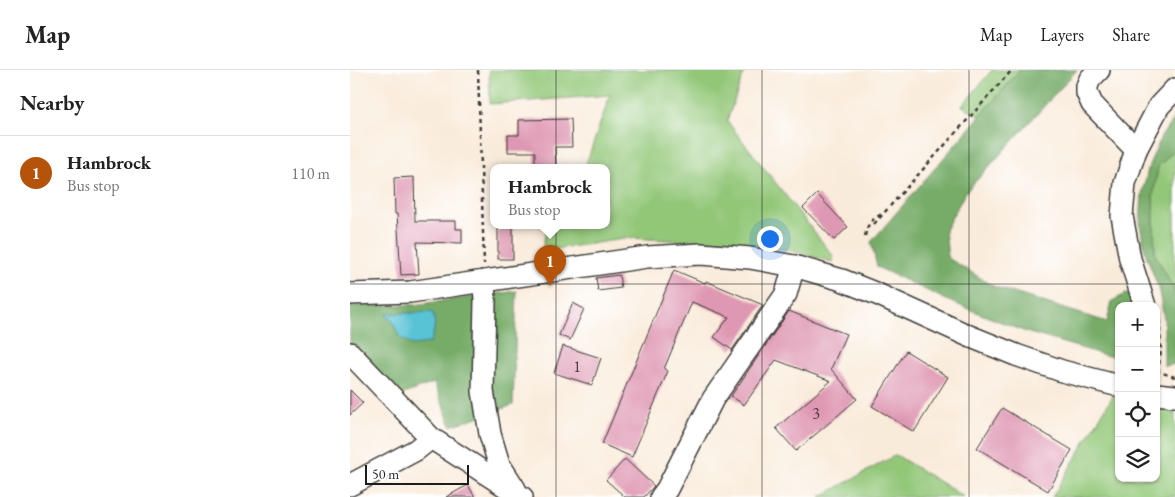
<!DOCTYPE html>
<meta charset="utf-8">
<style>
:root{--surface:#fff;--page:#f2f2f2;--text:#222;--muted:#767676;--line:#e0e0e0;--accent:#b45309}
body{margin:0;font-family:"EB Garamond",serif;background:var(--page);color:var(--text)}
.controls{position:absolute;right:15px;bottom:15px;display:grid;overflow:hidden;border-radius:10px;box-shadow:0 1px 4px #0004}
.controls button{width:45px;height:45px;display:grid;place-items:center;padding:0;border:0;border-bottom:1px solid var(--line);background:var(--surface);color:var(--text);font:25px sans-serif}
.scale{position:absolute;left:15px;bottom:12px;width:104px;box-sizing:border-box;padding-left:5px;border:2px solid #1c1c1c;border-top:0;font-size:14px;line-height:18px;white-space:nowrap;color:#1c1c1c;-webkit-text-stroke:4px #fff;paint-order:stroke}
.you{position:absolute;left:419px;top:168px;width:18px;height:18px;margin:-12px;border:4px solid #fff;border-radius:50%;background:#1a73e8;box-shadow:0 0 0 8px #1a73e833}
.badge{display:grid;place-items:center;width:32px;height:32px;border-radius:50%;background:var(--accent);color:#fff;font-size:16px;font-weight:700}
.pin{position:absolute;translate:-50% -41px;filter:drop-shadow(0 1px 2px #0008)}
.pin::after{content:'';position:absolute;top:26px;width:18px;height:15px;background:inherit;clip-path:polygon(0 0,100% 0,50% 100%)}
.popup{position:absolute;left:140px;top:94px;width:120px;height:65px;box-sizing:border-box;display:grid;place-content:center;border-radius:10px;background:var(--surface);filter:drop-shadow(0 1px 4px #0005);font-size:16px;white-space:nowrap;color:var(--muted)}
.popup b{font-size:19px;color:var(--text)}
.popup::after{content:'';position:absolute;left:50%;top:100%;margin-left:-10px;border:10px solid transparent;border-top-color:var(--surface)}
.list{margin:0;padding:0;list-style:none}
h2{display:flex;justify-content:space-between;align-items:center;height:65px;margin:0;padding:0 20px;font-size:21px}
h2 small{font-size:16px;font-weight:400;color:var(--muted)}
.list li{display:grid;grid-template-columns:32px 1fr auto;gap:15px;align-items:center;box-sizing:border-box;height:75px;padding:0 20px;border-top:1px solid var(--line)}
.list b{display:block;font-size:19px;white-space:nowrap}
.list p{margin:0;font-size:16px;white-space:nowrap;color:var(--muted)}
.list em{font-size:16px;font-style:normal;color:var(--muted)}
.icon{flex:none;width:28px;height:28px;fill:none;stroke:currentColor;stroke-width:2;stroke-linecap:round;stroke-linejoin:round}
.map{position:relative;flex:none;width:825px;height:427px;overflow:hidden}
header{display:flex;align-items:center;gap:30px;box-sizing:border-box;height:70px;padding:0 25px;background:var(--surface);border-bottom:1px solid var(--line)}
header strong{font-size:24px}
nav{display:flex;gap:28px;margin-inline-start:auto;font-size:18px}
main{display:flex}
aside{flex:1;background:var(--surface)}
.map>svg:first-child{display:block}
.green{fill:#93c778;stroke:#58724a}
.forest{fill:#76ac68;stroke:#496442;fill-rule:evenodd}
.water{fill:#59c3d5;stroke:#3a7078}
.building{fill:#df98b3}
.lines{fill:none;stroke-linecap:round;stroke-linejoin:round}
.minor-casing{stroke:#3d3b38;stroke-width:24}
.path{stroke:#3d3b38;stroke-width:2.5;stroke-dasharray:4 4;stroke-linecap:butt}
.minor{stroke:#fff;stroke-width:21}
.grid{fill:none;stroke:#1c1c1c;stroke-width:1;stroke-opacity:0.55}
.labels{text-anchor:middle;stroke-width:4;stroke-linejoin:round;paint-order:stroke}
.number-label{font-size:16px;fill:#4d3b42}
</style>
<header>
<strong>Map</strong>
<nav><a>Map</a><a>Layers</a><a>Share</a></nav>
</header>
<main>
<aside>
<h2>Nearby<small></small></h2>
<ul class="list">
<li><span class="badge">1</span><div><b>Hambrock</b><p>Bus stop</p></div><em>110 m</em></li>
</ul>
</aside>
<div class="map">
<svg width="825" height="427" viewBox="0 0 825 427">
<rect width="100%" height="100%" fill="#fff"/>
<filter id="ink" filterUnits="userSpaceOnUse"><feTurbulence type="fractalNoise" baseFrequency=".02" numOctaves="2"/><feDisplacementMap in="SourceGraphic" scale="10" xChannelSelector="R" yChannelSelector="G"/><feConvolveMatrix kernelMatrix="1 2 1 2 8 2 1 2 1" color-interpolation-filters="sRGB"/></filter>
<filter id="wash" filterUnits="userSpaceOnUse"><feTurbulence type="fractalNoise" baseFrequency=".0096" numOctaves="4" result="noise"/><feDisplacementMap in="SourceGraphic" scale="20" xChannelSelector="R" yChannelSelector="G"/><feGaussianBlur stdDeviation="1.12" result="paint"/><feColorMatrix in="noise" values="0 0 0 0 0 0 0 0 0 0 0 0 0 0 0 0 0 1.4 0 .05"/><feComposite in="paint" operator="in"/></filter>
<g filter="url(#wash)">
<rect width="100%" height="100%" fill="#f9ebda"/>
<g class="green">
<polygon points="139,0 395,0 377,51 484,187 482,192 438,180 366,171 336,171 280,168 192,181 197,155 256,155 256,97 235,97 260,25 140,34"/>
<polygon points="642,0 670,0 630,46 612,36"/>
<polygon points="825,79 825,222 805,184 803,126 808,97"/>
<polygon points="764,324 769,325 769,408 806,408 806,335 825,339 825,427 702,427"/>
<polygon points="546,385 614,427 470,427"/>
</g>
<g class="forest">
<polygon points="670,0 727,0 615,123 595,160 598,188 645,217 757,252 762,231 780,222 786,236 769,236 769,285 758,286 676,262 601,232 527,197 521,172"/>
<polygon points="825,46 825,79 808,97 803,126 805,184 825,222 825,294 814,296 814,249 808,217 795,182 790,155 792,124 799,95 811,67"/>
<path d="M 167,221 L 163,335 L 101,356 L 84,313 L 48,326 L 0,276 L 0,236 L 63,235 ZM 37,244 L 80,273 L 49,267 L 43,252 Z"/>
</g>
<path class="water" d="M 82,242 C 87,252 84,262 80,273 L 62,275 L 49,267 L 43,252 L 36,244 Z"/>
<g id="blocks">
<g class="building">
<polygon points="221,49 222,77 205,77 206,97 185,97 185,82 158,82 158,65 169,65 169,50"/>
<polygon points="64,107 65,151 106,151 106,159 112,159 112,173 67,172 69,204 51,205 47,144 45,144 44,108"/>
<polygon points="467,124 498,157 484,170 453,138"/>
<rect x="148" y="155" width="15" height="34"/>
<polygon points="324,200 355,213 356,211 413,235 382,280 364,267 379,247 342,232 314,299 318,301 282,387 252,374"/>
<polygon points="269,205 271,218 248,221 246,208"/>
<polygon points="223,233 234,239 220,270 209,265"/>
<polygon points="439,241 496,264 481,299 507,329 446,381 426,358 481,311 426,290 394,335 381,326"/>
<polygon points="213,276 251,288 242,315 204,303"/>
<polygon points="556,281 598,307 564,362 522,336"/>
<polygon points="0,320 13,333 0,345"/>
<polygon points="652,338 722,380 698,421 627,378"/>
<polygon points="275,389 304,416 294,427 275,427 256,410"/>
<polygon points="118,415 125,427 96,427"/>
</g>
</g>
</g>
<g filter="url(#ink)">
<use href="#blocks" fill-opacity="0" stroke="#3d3b38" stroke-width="1"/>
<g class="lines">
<g class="minor-casing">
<g id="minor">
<polyline points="749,0 740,9 737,16 737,23 742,34 786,80"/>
<polyline points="134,211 135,231 133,321 140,364 149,394 165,419"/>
<polyline points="0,224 60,222 297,187 351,184 400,188 444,196 492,210 527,224 619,266 666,285 712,301 769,316"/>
<polyline points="795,236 780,189 772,146 775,113 786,80 809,36 825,19"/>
<polyline points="0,283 81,368 172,427"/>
<polyline points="806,324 825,326"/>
<polyline points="0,415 66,380 81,368"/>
<polyline points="311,427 317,419 363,329 436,224 444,196"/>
</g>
</g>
<g class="path">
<polyline points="128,0 134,194"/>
<polyline points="524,154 662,0"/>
<path d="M 515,166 C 518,152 521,150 534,143"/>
<polyline points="806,301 825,307"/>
<polyline points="808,302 811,280 809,246"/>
</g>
<use href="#minor" class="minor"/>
</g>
</g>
<path class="grid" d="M 206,0 L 206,427M 412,0 L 412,427M 619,0 L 619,427M 0,214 L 825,214"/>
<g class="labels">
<g class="number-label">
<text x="227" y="302">1</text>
<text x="466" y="349">3</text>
</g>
</g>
</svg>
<div class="controls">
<button>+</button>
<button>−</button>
<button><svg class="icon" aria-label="locate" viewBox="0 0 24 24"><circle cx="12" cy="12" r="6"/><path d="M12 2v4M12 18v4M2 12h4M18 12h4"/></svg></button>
<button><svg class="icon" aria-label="layers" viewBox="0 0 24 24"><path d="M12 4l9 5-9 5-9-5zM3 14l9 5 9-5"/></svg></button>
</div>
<div class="scale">50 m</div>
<div class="you"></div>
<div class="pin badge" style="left:200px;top:216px">1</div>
<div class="popup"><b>Hambrock</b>Bus stop</div>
</div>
</main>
